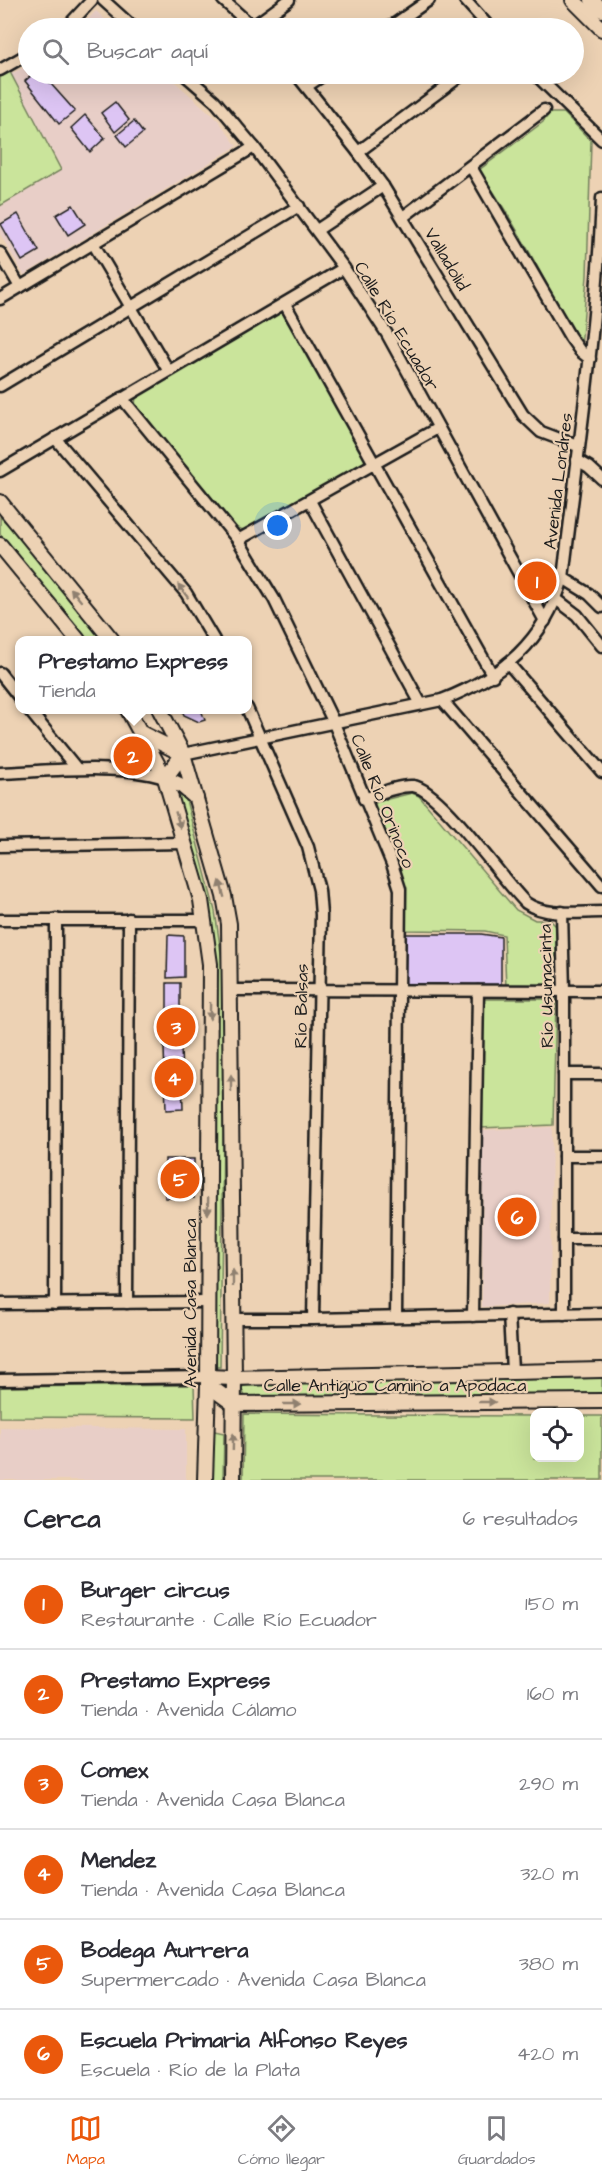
<!DOCTYPE html>
<html lang="es">
<meta charset="utf-8">
<style>
:root{--surface:#fff;--page:#f2f2f3;--text:#2b2b33;--muted:#7c7c81;--line:#e1e1e2;--accent:#ea580c}
body{margin:0;font-family:"Architects Daughter",sans-serif;background:var(--page);color:var(--text)}
.controls{position:absolute;right:18px;bottom:18px;display:grid;overflow:hidden;border-radius:12px;box-shadow:0 6px 24px #0002}
.controls button{width:54px;height:54px;display:grid;place-items:center;padding:0;border:0;border-bottom:2px solid var(--line);background:var(--surface);color:var(--text);font:30px sans-serif}
.you{position:absolute;left:278px;top:526px;width:21px;height:21px;margin:-15px;border:4px solid #fff;border-radius:50%;background:#1a73e8;box-shadow:0 0 0 9px #1a73e833}
.badge{display:grid;place-items:center;width:39px;height:39px;border-radius:50%;background:var(--accent);color:#fff;font-size:20px;font-weight:700}
.pin{position:absolute;translate:-50% -50%;border:3px solid #fff;box-shadow:0 2px 6px #0006}
.popup{position:absolute;left:15px;top:636px;width:237px;height:78px;box-sizing:border-box;display:grid;place-content:center;border-radius:12px;background:var(--surface);filter:drop-shadow(0 2px 4px #0005);font-size:20px;white-space:nowrap;color:var(--muted)}
.popup b{font-size:22px;color:var(--text)}
.popup::after{content:'';position:absolute;left:50%;top:100%;margin-left:-12px;border:12px solid transparent;border-top-color:var(--surface)}
.list{margin:0;padding:0;list-style:none}
h2{display:flex;justify-content:space-between;align-items:center;height:78px;margin:0;padding:0 24px;font-size:26px}
h2 small{font-size:20px;font-weight:400;color:var(--muted)}
.list li{display:grid;grid-template-columns:39px 1fr auto;gap:18px;align-items:center;box-sizing:border-box;height:90px;padding:0 24px;border-top:2px solid var(--line)}
.list b{display:block;font-size:22px;white-space:nowrap}
.list p{margin:0;font-size:20px;white-space:nowrap;color:var(--muted)}
.list em{font-size:20px;font-style:normal;color:var(--muted)}
.icon{flex:none;width:33px;height:33px;fill:none;stroke:currentColor;stroke-width:2;stroke-linecap:round;stroke-linejoin:round}
.map{position:relative;flex:none;width:602px;height:1480px;overflow:hidden}
.search{position:absolute;background:var(--surface);box-shadow:0 6px 24px #0002;left:18px;right:18px;top:18px;height:66px;display:flex;align-items:center;gap:15px;box-sizing:border-box;padding:0 21px;border-radius:33px;color:var(--muted);font-size:22px}
.sheet{height:618px;background:var(--surface)}
nav{display:flex;justify-content:space-around;align-items:center;box-sizing:border-box;height:84px;border-top:2px solid var(--line);background:var(--surface);font-size:16px;color:var(--muted)}
nav a{display:grid;justify-items:center;gap:3px}
nav .on{color:var(--accent)}
.map>svg:first-child{display:block}
.built{fill:#e8cec7}
.green{fill:#cae49b;stroke:#73805c;stroke-width:1.5}
.building{fill:#ddc5f4;stroke:#1c1c1c;stroke-width:1.5}
.lines{fill:none;stroke-linecap:round;stroke-linejoin:round}
.minor-casing{stroke:#1c1c1c;stroke-width:15}
.tertiary-casing{stroke:#1c1c1c;stroke-width:18}
.minor{stroke:#edd2b4;stroke-width:10}
.tertiary{stroke:#edd2b4;stroke-width:14}
.oneway{fill:#8f8070}
.labels{text-anchor:middle;stroke-width:4.5;stroke-linejoin:round;paint-order:stroke}
.street-label{font-size:18px;fill:#1c1c1c;stroke:#edd2b4}
</style>
<div class="map">
<svg width="602" height="1480" viewBox="0 0 602 1480">
<rect width="100%" height="100%" fill="#edd2b4"/>
<filter id="ink" filterUnits="userSpaceOnUse"><feTurbulence type="fractalNoise" baseFrequency=".0167" numOctaves="2"/><feDisplacementMap in="SourceGraphic" scale="12" xChannelSelector="R" yChannelSelector="G"/><feConvolveMatrix kernelMatrix="1 2 1 2 8 2 1 2 1" color-interpolation-filters="sRGB"/></filter>
<g filter="url(#ink)">
<g class="built">
<polygon points="96,11 115,28 79,28"/>
<polygon points="28,65 28,74 166,74 218,120 237,146 24,275 0,234 0,207 62,170 11,74"/>
<polygon points="552,1127 550,1303 482,1307 483,1130"/>
<polygon points="0,1427 186,1429 186,1480 0,1480"/>
</g>
<g class="green">
<polygon points="10,72 61,170 0,206 0,77"/>
<path d="M 550,113 L 564,113 L 591,141 L 587,276 L 581,349 C 549,289 518,226 479,170 L 543,122 Z"/>
<polygon points="278,313 287,314 365,457 364,464 244,530 237,528 135,405 136,397"/>
<polygon points="0,517 16,532 102,640 87,640 0,534"/>
<polygon points="412,793 419,796 516,910 535,920 550,920 556,926 556,990 506,988 504,935 485,931 405,930 405,884 373,808 376,802"/>
<polygon points="181,796 186,800 215,911 225,982 220,1367 213,1367 216,975 178,799"/>
<polygon points="482,999 556,999 553,1125 480,1128"/>
<polygon points="602,1378 602,1399 247,1401 241,1387 249,1385"/>
<polygon points="194,1385 195,1418 0,1417 0,1387"/>
<polygon points="244,1414 534,1416 534,1458 580,1458 580,1416 602,1416 602,1480 243,1480"/>
<polygon points="210,1430 224,1433 223,1480 209,1480"/>
</g>
<g class="building">
<polygon points="33,74 42,74 75,111 59,124 25,81"/>
<polygon points="115,102 129,120 115,132 101,113"/>
<polygon points="85,115 105,138 90,152 71,128"/>
<polygon points="134,121 143,133 126,147 117,135"/>
<polygon points="73,205 85,224 68,235 56,215"/>
<polygon points="18,214 39,251 22,261 1,224"/>
<polygon points="182,710 201,710 205,720 199,722 184,715"/>
<polygon points="406,934 481,934 501,937 501,987 405,985"/>
<polygon points="168,935 184,936 184,977 167,978"/>
<rect x="167" y="983" width="13" height="57"/>
<polygon points="164,1047 181,1047 183,1109 166,1110"/>
<rect x="165" y="1159" width="29" height="39"/>
</g>
<g class="lines">
<g class="minor-casing">
<g id="minor">
<polyline points="103,0 134,28"/>
<polyline points="223,0 254,28"/>
<polyline points="465,0 490,28"/>
<polyline points="252,27 289,0"/>
<polyline points="66,28 92,0"/>
<polyline points="389,28 429,0"/>
<polyline points="0,70 28,54"/>
<polyline points="184,74 215,101 254,147 344,268 387,334 545,621"/>
<polyline points="296,74 358,152 383,186 523,415 541,432 578,446"/>
<polyline points="535,74 602,140"/>
<polyline points="307,86 325,74"/>
<polyline points="358,152 463,74"/>
<polyline points="471,167 570,337 580,351 590,359"/>
<polyline points="403,217 544,110"/>
<polyline points="317,230 383,186"/>
<polyline points="93,243 168,370"/>
<polyline points="0,253 20,287"/>
<polyline points="0,299 254,147"/>
<polyline points="285,304 493,676"/>
<polyline points="0,386 299,206"/>
<polyline points="122,398 238,540 274,599 333,721 392,864 400,889 396,1317"/>
<polyline points="55,438 186,593 214,640"/>
<polyline points="577,460 589,467 602,479"/>
<polyline points="0,471 344,268"/>
<polyline points="310,501 421,704"/>
<polyline points="238,540 438,428"/>
<polyline points="563,578 589,594 602,607"/>
<polyline points="556,599 577,615 602,646"/>
<polyline points="508,663 602,772"/>
<polyline points="0,673 19,697"/>
<polyline points="442,700 602,886"/>
<polyline points="247,708 308,847 319,890 321,915 313,1319"/>
<polyline points="29,710 77,769"/>
<path d="M 183,754 L 442,700 C 503,676 544,642 563,578 C 578,451 597,325 602,198"/>
<path d="M 0,773 C 51,771 117,763 165,778"/>
<path d="M 364,799 C 378,794 398,785 413,786 C 440,789 503,881 526,903 C 546,917 578,912 602,912"/>
<polyline points="0,846 185,843"/>
<polyline points="562,912 564,991 564,1314"/>
<polyline points="0,920 205,920"/>
<polyline points="231,990 602,991"/>
<polyline points="564,1074 602,1074"/>
<polyline points="564,1156 602,1156"/>
<polyline points="564,1239 602,1239"/>
<polyline points="127,1303 129,919"/>
<polyline points="0,1304 207,1302"/>
<polyline points="55,1304 56,919"/>
<polyline points="509,1314 512,1371"/>
<polyline points="473,1316 478,991"/>
<polyline points="233,1319 313,1319 602,1313"/>
<polyline points="0,1380 208,1377"/>
</g>
</g>
<g class="tertiary-casing">
<g id="tertiary">
<polyline points="573,0 602,29"/>
<polyline points="592,0 602,10"/>
<polyline points="0,502 112,640"/>
<polyline points="0,545 78,640"/>
<polyline points="128,710 165,778 201,900 210,964 208,1385 205,1480"/>
<polyline points="160,710 183,754 224,896 229,924 234,1378 233,1480"/>
<polyline points="143,734 183,754"/>
<polyline points="183,754 165,778 182,786 196,798"/>
<polyline points="208,1377 234,1378 602,1370"/>
<polyline points="208,1385 234,1404 602,1401"/>
</g>
</g>
<use href="#minor" class="minor"/>
<use href="#tertiary" class="tertiary"/>
</g>
<defs><path id="oneway-solid" d="M-6-.8H1V-3.2L6.5 0L1 3.2V.8H-6Z" transform="scale(1.5)"/></defs>
<g class="oneway">
<use href="#oneway-solid" transform="translate(183 591) rotate(-126)"/>
<use href="#oneway-solid" transform="translate(76 595) rotate(-129)"/>
<use href="#oneway-solid" transform="translate(178 820) rotate(73)"/>
<use href="#oneway-solid" transform="translate(222 889) rotate(-105)"/>
<use href="#oneway-solid" transform="translate(210 1011) rotate(91)"/>
<use href="#oneway-solid" transform="translate(231 1083) rotate(-90)"/>
<use href="#oneway-solid" transform="translate(208 1206) rotate(91)"/>
<use href="#oneway-solid" transform="translate(233 1278) rotate(-90)"/>
<use href="#oneway-solid" transform="translate(487 1402)"/>
<use href="#oneway-solid" transform="translate(292 1404)"/>
<use href="#oneway-solid" transform="translate(233 1442) rotate(-89)"/>
</g>
</g>
<g class="labels">
<g class="street-label">
<text transform="translate(447 259) rotate(59)" y="6">Valladolid</text>
<text transform="translate(397 326) rotate(59)" y="6">Calle Río Ecuador</text>
<text transform="translate(558 481) rotate(-83)" y="6">Avenida Londres</text>
<text transform="translate(383 801) rotate(68)" y="6">Calle Río Orinoco</text>
<text transform="translate(546 986) rotate(-91)" y="6">Río Usumacinta</text>
<text transform="translate(301 1006) rotate(-89)" y="6">Río Balsas</text>
<text transform="translate(190 1303) rotate(-90)" y="6">Avenida Casa Blanca</text>
<text x="395" y="1391">Calle Antiguo Camino a Apodaca</text>
</g>
</g>
</svg>
<div class="controls">
<button><svg class="icon" aria-label="locate" viewBox="0 0 24 24"><circle cx="12" cy="12" r="6"/><path d="M12 2v4M12 18v4M2 12h4M18 12h4"/></svg></button>
</div>
<div class="you"></div>
<div class="pin badge" style="left:537px;top:581px">1</div>
<div class="pin badge" style="left:133px;top:756px">2</div>
<div class="popup"><b>Prestamo Express</b>Tienda</div>
<div class="pin badge" style="left:176px;top:1027px">3</div>
<div class="pin badge" style="left:174px;top:1078px">4</div>
<div class="pin badge" style="left:180px;top:1179px">5</div>
<div class="pin badge" style="left:517px;top:1217px">6</div>
<div class="search"><svg class="icon" aria-label="search" viewBox="0 0 24 24"><circle cx="10" cy="10" r="6"/><path d="M15 15l6 6"/></svg>Buscar aquí</div>
</div>
<section class="sheet">
<h2>Cerca<small>6 resultados</small></h2>
<ul class="list">
<li><span class="badge">1</span><div><b>Burger circus</b><p>Restaurante · Calle Río Ecuador</p></div><em>150 m</em></li>
<li><span class="badge">2</span><div><b>Prestamo Express</b><p>Tienda · Avenida Cálamo</p></div><em>160 m</em></li>
<li><span class="badge">3</span><div><b>Comex</b><p>Tienda · Avenida Casa Blanca</p></div><em>290 m</em></li>
<li><span class="badge">4</span><div><b>Mendez</b><p>Tienda · Avenida Casa Blanca</p></div><em>320 m</em></li>
<li><span class="badge">5</span><div><b>Bodega Aurrera</b><p>Supermercado · Avenida Casa Blanca</p></div><em>380 m</em></li>
<li><span class="badge">6</span><div><b>Escuela Primaria Alfonso Reyes</b><p>Escuela · Río de la Plata</p></div><em>420 m</em></li>
</ul>
</section>
<nav>
<a class="on"><svg class="icon" aria-label="map" viewBox="0 0 24 24"><path d="M3 6l6-2 6 2 6-2v14l-6 2-6-2-6 2zM9 4v14M15 6v14"/></svg>Mapa</a>
<a><svg class="icon" aria-label="directions" viewBox="0 0 24 24"><path d="M12 3l9 9-9 9-9-9zM9 14v-3h6M13 9l2 2-2 2"/></svg>Cómo llegar</a>
<a><svg class="icon" aria-label="saved" viewBox="0 0 24 24"><path d="M7 4h10v16l-5-4-5 4z"/></svg>Guardados</a>
</nav>
